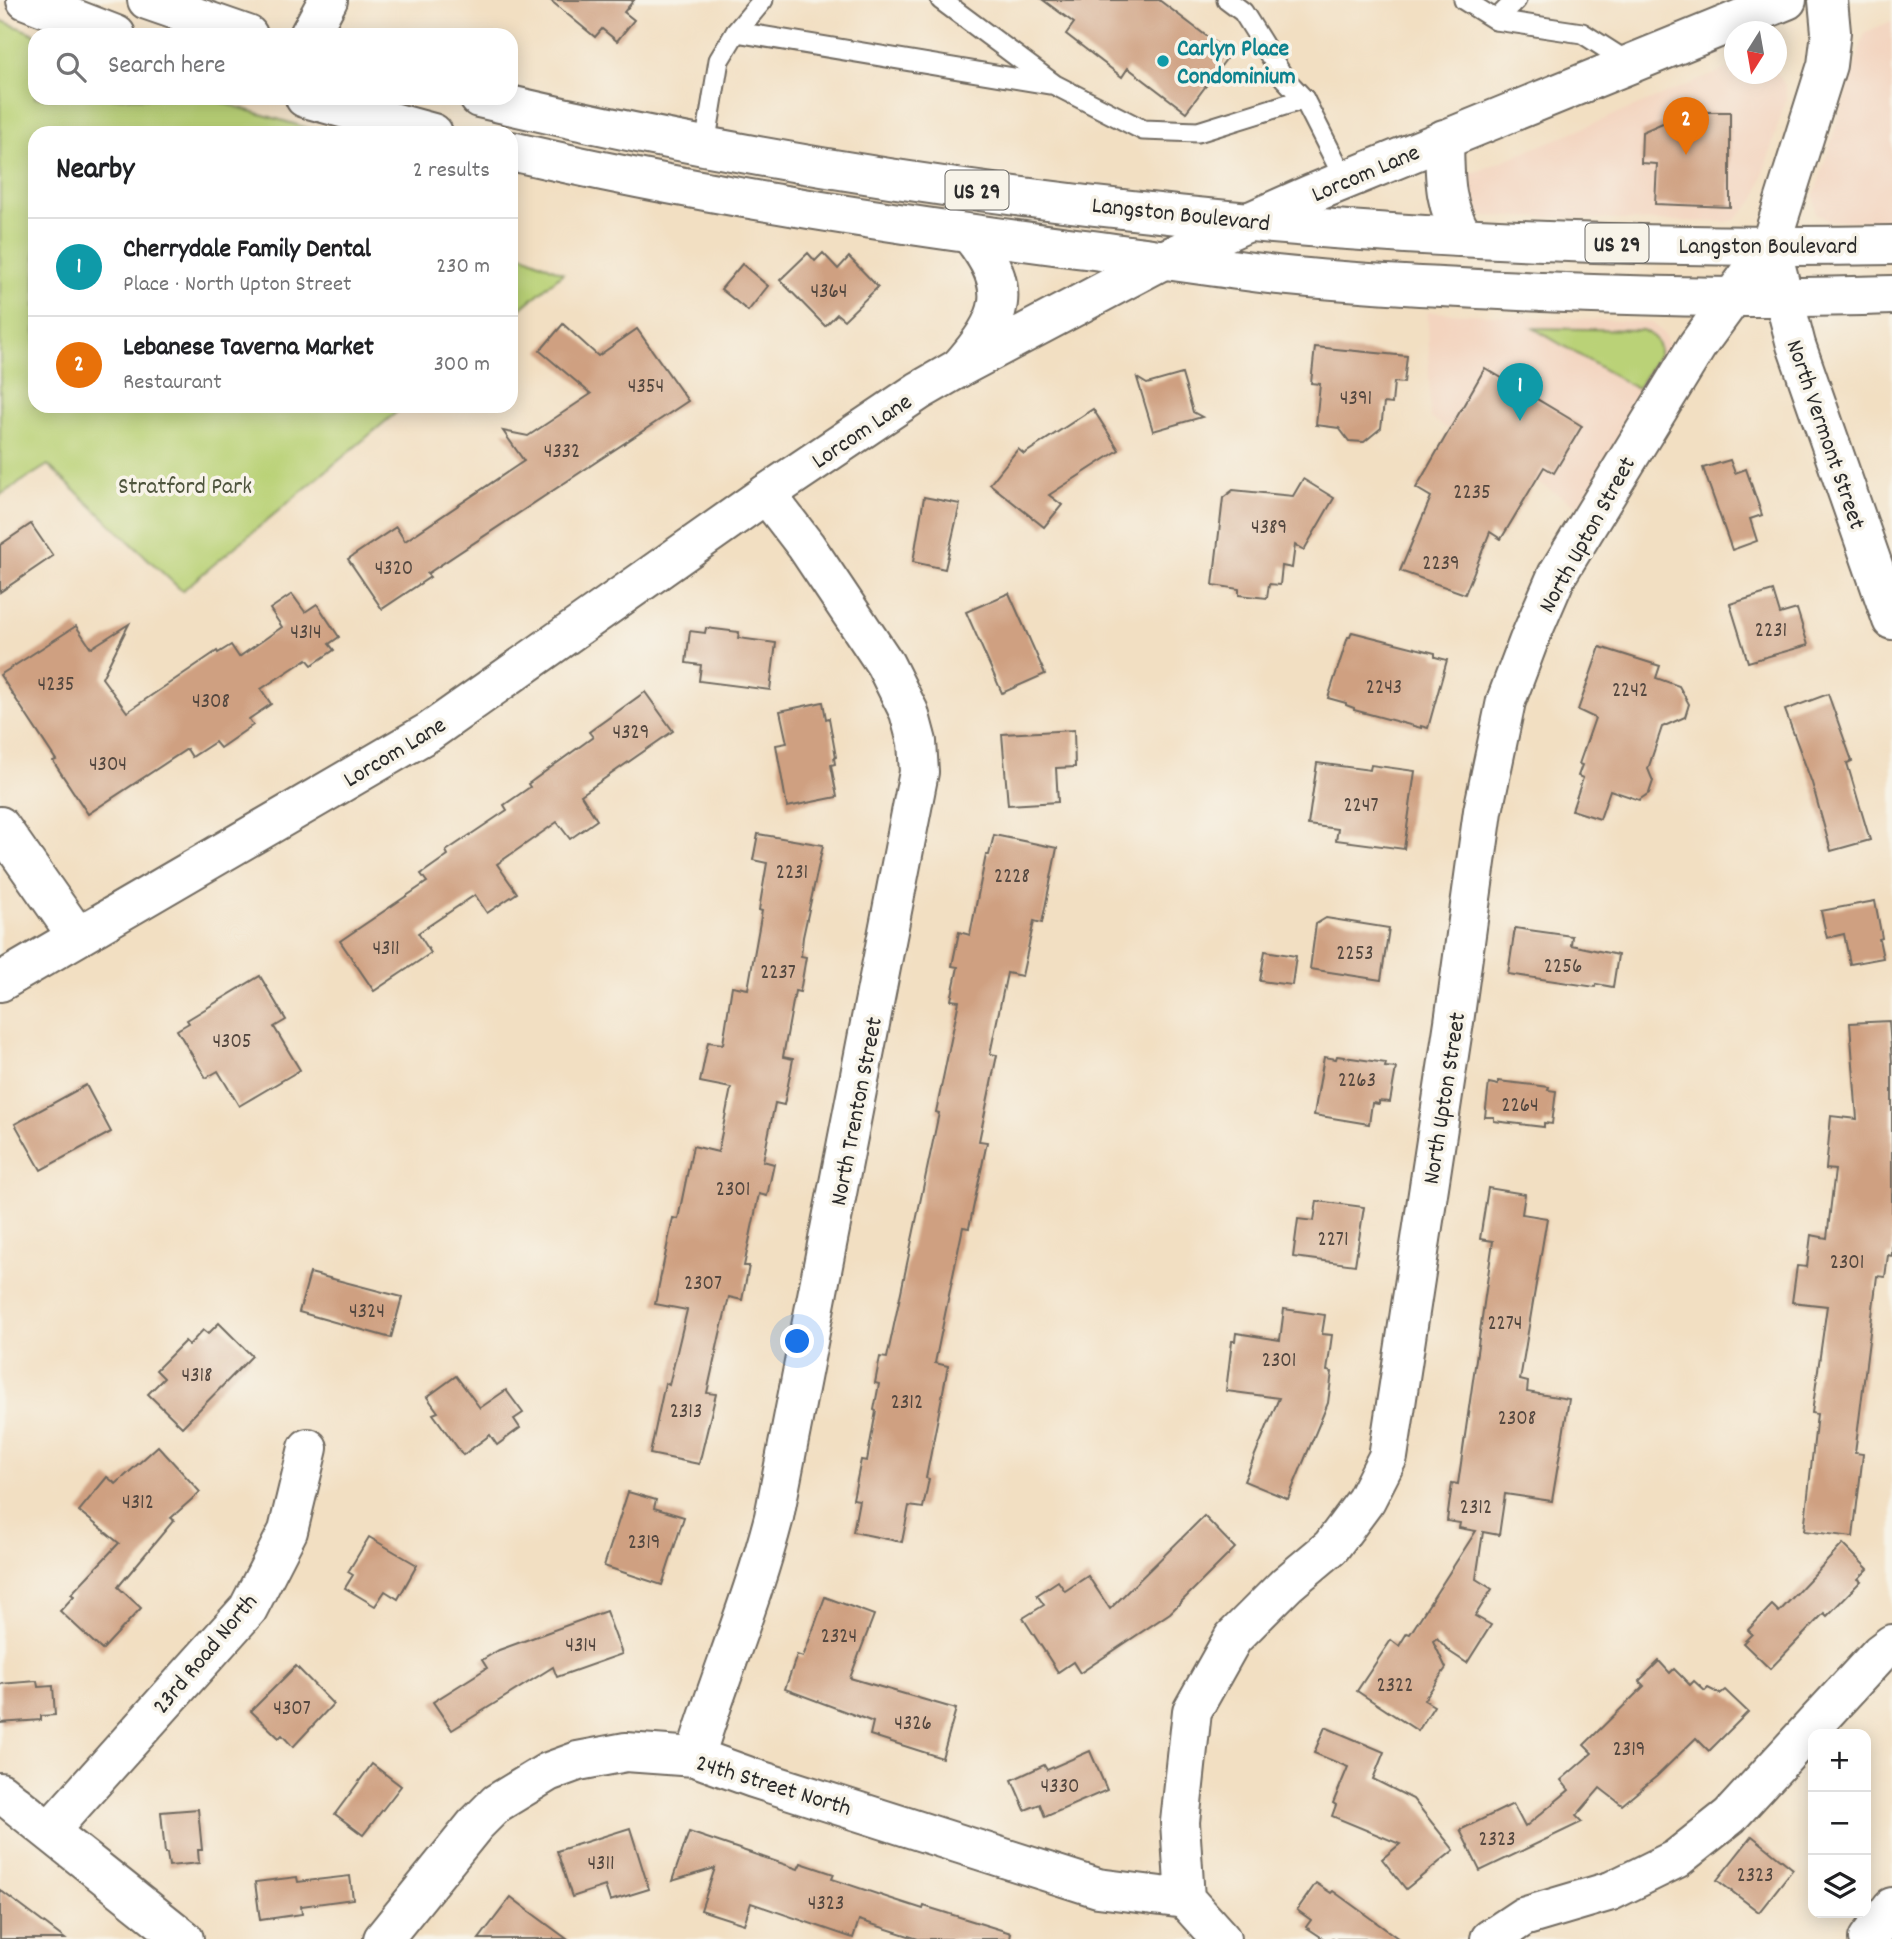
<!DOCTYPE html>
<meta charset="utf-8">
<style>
:root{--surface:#fff;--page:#f6f6f6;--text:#202124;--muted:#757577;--line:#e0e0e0;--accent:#0f766e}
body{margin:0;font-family:Dekko,sans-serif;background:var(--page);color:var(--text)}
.controls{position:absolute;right:21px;bottom:21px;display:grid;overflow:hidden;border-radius:14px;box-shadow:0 4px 18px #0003}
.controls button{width:63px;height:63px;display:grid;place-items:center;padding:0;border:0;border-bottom:2px solid var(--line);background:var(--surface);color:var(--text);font:35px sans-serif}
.compass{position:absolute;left:1724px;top:21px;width:63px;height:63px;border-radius:50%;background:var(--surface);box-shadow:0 4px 18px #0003;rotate:191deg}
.you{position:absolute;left:798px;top:1342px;width:24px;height:24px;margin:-18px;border:5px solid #fff;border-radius:50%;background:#1a73e8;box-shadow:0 0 0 10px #1a73e833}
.badge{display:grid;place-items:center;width:46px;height:46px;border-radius:50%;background:var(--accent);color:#fff;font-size:23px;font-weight:700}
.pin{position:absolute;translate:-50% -58px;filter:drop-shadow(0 2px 4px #0008)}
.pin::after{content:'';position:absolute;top:37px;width:24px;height:21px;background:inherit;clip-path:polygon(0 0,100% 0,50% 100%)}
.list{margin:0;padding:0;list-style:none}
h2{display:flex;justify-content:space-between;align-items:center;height:91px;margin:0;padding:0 28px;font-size:30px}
h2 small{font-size:23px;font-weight:400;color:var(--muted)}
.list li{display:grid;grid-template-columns:46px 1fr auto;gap:21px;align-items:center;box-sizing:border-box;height:98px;padding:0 28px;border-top:2px solid var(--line)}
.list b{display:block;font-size:26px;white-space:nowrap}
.list p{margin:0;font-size:23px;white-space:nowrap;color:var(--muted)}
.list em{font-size:23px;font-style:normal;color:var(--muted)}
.icon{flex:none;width:38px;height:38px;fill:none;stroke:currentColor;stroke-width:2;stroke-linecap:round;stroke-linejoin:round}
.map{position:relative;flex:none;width:1892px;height:1939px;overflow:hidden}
.search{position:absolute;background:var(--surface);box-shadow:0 4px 18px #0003;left:28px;top:28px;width:490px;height:77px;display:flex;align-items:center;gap:18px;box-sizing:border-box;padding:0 24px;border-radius:21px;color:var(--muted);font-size:26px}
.panel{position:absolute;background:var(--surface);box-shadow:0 4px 18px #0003;left:28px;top:126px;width:490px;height:287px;border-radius:21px}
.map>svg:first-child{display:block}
.built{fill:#f3d4bf}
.green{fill:#bad277;stroke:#727e51;stroke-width:2}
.building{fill:#cfa081}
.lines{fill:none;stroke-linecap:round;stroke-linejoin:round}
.lane-casing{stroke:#716a60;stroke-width:23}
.street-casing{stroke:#716a60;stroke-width:42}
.secondary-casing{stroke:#716a60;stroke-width:42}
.primary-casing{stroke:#716a60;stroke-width:42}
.lane{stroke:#fff;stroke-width:19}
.street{stroke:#fff;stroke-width:38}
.secondary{stroke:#fff;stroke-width:38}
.primary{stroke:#fff;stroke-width:38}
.culture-dot{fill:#0f9aa8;stroke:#f7f3e8;stroke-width:2.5}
.labels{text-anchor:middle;stroke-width:7;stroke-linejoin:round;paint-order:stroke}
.number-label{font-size:21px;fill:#544840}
.shield{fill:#f7f3e8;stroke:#686764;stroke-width:2}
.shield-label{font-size:23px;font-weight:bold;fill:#2b2b2b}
.culture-label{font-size:24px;font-weight:bold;fill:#0d838f;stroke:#f7f3e8;text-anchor:start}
.street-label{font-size:24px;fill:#2b2b2b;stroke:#f7f3e8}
.park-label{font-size:24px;fill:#4f553e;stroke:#f7f3e8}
</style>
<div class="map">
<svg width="1892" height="1939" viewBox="0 0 1892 1939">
<rect width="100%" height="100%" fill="#f7f3e8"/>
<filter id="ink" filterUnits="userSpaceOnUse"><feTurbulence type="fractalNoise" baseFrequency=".0143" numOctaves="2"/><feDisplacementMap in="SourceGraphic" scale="14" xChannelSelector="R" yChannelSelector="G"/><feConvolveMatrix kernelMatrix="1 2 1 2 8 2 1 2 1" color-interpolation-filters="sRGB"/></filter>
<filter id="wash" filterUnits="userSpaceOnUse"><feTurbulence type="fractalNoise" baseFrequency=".00686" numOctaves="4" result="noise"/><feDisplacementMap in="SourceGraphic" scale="28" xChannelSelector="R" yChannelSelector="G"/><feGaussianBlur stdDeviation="1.57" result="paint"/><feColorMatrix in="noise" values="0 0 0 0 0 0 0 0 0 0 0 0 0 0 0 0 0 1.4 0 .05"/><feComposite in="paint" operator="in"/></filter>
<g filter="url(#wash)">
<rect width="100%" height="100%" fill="#f2dfc2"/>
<g class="built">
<polygon points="1892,21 1892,221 1828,221 1816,213 1814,196 1864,35 1866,32"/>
<polygon points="1734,66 1734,74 1777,73 1785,85 1786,98 1756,199 1735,220 1728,222 1668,221 1485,216 1474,213 1464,206 1462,186 1471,174"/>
<polygon points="1428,312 1646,322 1652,323 1664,334 1670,351 1666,364 1579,507 1430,418"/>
</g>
<g class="green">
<polygon points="0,20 37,35 35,35 35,98 207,98 324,133 35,133 35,406 404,406 182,591 48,465 0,495"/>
<polygon points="511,249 563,273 511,317"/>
<path d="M 1533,328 L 1642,330 C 1653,335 1660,341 1659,354 L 1637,389 Z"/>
</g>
<g id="blocks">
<g class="building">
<polygon points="550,0 634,0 624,12 634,20 617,41 602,29 595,37"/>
<polygon points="1043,0 1159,0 1230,54 1186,112 1128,68 1122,77 1066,34 1074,23"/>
<polygon points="1688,112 1730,112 1730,207 1655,204 1657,164 1641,163 1642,132"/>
<polygon points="808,253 815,261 823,253 838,269 849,257 878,287 844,320 837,314 825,326 780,280"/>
<polygon points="742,264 768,286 748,311 721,289"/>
<polygon points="563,324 598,356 637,329 688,401 427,574 430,577 382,609 348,559 396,527 405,541 524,461 503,431 528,436 591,394 540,351"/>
<polygon points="1315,347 1407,356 1404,383 1394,382 1392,404 1384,403 1381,428 1364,442 1349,441 1339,428 1316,425 1320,384 1311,383"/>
<polygon points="1485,368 1582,426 1554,473 1544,467 1501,539 1490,532 1465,594 1400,571 1431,497 1416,488"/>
<polygon points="1182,374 1193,412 1202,417 1153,431 1137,378 1147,384"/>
<polygon points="1093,409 1119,450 1049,495 1062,505 1044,527 990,484 1018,449 1024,454"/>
<polygon points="1730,460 1735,473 1746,469 1762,515 1750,519 1757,541 1732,550 1703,468"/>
<polygon points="1303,479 1334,498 1304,550 1295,545 1292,568 1282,566 1280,585 1269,584 1267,598 1239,595 1239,589 1213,585 1223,498 1233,490 1293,496"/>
<polygon points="924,497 960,504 945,569 913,562"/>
<polygon points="31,524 53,556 0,592 0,545"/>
<polygon points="1773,591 1780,614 1797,609 1808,645 1748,662 1730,604"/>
<polygon points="1009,593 1045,674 1002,693 966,612"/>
<polygon points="292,594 305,612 317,604 339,637 329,644 334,650 312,665 307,659 261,689 271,704 249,719 253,725 220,748 215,742 192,757 187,749 88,814 53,761 56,760 0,675 76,626 91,648 129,624 102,678 127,712 217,651 218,653 231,645 239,657 282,627 270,609"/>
<polygon points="706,628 739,632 738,638 776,643 770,690 699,681 701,665 686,663 690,631 705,633"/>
<polygon points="1352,632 1435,653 1435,657 1447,660 1428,728 1421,726 1421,728 1354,710 1354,708 1346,705 1346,703 1328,698 1348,637 1350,637"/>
<polygon points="1600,647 1660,666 1656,678 1679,686 1689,704 1685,717 1662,727 1648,769 1653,781 1649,793 1639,800 1610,790 1600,819 1572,810 1583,778 1578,776 1582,765 1579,764 1595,718 1578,710"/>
<polygon points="645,692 673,731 581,795 597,820 570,839 557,822 497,864 517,893 487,913 475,895 418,933 431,953 374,991 340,941 427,882 421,874 448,855 446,851 507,810 504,805 530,787 528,784 593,737 589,732"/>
<polygon points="1828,694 1852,761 1847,763 1870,840 1831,851 1812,783 1785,710"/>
<polygon points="823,702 826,719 829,718 836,757 834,758 835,764 831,765 837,797 787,807 776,745 787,743 780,711"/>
<polygon points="1074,730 1075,767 1056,768 1058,802 1008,805 1002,734"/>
<polygon points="1317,763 1370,770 1371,765 1415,771 1404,849 1336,840 1338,829 1308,825"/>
<polygon points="758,834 823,845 803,937 801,956 806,957 800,992 795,991 783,1057 793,1059 784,1105 775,1103 763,1161 774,1164 767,1196 759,1194 744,1266 749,1266 742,1300 729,1297 720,1334 707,1393 716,1394 699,1464 650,1454 665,1383 669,1385 687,1310 655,1304 673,1218 678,1219 693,1146 718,1152 731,1088 700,1082 708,1042 723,1044 732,986 748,989 762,911 759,910 767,863 753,860"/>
<polygon points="994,835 1057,848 1042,923 1034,921 1022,976 1007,973 990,1054 997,1055 979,1141 987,1142 969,1228 963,1227 935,1363 948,1366 926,1478 929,1479 923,1508 909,1506 902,1542 853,1532 859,1500 853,1499 861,1460 867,1461 876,1411 874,1410 879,1384 875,1383 880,1357 887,1358 939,1113 936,1112 959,1001 951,1000 958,967 952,966 959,932 970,935 986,855 989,855"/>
<polygon points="1875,901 1882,938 1879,939 1883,958 1850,964 1844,934 1827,938 1821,911"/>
<polygon points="1326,918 1389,928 1381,980 1310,969 1316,924"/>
<polygon points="1515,928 1572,936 1571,945 1618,955 1613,987 1596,984 1595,987 1508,974"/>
<polygon points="1265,951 1296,956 1292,985 1260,981"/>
<polygon points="260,976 286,1020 274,1027 300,1070 239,1106 218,1071 206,1078 177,1030 189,1023 187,1020"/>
<polygon points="1889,1021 1892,1062 1892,1256 1888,1255 1885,1277 1877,1276 1855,1453 1863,1454 1853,1537 1804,1531 1817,1414 1812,1413 1827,1306 1792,1302 1797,1266 1807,1267 1811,1235 1827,1238 1835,1170 1826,1169 1831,1116 1857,1119 1850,1023"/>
<polygon points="1337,1056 1386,1063 1385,1067 1396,1068 1390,1102 1379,1101 1379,1104 1372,1103 1369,1124 1314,1115 1324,1057 1336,1059"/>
<polygon points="1498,1081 1549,1087 1548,1090 1556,1091 1552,1124 1544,1123 1544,1127 1494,1121 1494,1117 1485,1117 1489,1083 1498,1085"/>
<polygon points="86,1085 111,1132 41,1170 15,1124"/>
<polygon points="1488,1188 1525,1194 1522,1214 1547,1218 1520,1380 1528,1382 1527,1392 1569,1399 1552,1501 1505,1494 1499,1535 1483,1532 1476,1579 1492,1589 1475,1616 1491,1625 1467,1663 1450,1652 1437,1638 1433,1641 1446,1668 1424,1700 1434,1706 1418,1731 1357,1691 1391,1640 1399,1646 1407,1633 1410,1634 1476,1531 1459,1528 1460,1523 1447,1521 1452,1483 1458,1484 1493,1241 1480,1239"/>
<polygon points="1317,1201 1364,1207 1355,1265 1293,1257 1298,1219 1314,1221"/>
<polygon points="310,1273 402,1297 391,1338 299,1312"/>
<polygon points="1284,1309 1325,1315 1322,1334 1332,1335 1327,1371 1332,1372 1328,1403 1288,1499 1244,1481 1279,1398 1226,1391 1232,1341 1235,1341 1236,1333 1280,1340"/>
<polygon points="219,1323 252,1356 182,1427 148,1394 164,1378 156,1370 185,1341 189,1345 203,1330 208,1334"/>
<polygon points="456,1376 480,1408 506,1390 523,1413 514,1419 520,1428 497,1445 490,1435 463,1455 433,1414 438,1412 427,1397"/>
<polygon points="158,1446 200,1492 171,1518 174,1520 118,1587 141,1608 102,1650 60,1611 74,1596 71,1594 119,1543 79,1511 107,1477 116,1484"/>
<polygon points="628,1492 656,1500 654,1508 684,1517 662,1585 604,1566"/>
<polygon points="1204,1516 1235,1548 1170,1613 1080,1673 1073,1662 1058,1672 1023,1618 1044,1605 1037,1595 1058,1581 1065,1591 1088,1576 1110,1609"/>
<polygon points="369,1537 417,1565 398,1599 385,1591 375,1606 345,1588 353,1575 348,1572"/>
<polygon points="1843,1544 1868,1569 1858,1579 1861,1581 1827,1616 1824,1613 1770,1669 1743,1643 1752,1634 1748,1630 1772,1605 1779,1612"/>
<polygon points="825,1597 874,1615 850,1678 956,1709 942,1758 870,1735 873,1722 785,1689 797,1655 803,1657"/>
<polygon points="606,1611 622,1654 557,1677 553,1667 452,1730 433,1702 487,1668 482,1660 499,1650"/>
<polygon points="1659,1661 1670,1673 1674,1669 1690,1685 1694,1681 1705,1691 1708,1688 1720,1694 1725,1690 1748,1712 1709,1751 1696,1738 1657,1776 1622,1805 1600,1788 1576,1816 1582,1822 1480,1871 1460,1830 1513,1804 1525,1827 1569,1790 1561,1780 1592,1753 1584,1745 1644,1686 1639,1681"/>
<polygon points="296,1666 333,1704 293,1747 282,1735 279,1738 251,1711"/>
<polygon points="37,1681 38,1687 53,1686 55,1715 41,1716 41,1720 0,1723 0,1684"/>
<polygon points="1325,1727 1384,1752 1373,1779 1413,1799 1454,1850 1406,1889 1382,1859 1400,1844 1332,1816 1336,1805 1333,1803 1348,1767 1314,1753"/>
<polygon points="1090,1751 1107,1790 1045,1817 1040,1804 1025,1810 1012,1780 1044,1765 1047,1770"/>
<polygon points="372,1764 401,1786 363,1835 335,1814"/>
<polygon points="198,1809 202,1850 198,1850 199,1863 169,1866 167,1853 165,1853 161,1812"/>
<polygon points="630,1828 649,1889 610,1901 605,1886 572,1897 557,1851"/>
<polygon points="689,1832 798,1869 801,1863 834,1874 832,1879 892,1899 923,1909 924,1906 1011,1933 1010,1939 918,1939 859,1920 853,1938 751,1903 744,1924 716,1915 701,1910 715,1868 672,1881"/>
<polygon points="1752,1836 1793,1869 1759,1912 1717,1880"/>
<polygon points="350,1876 353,1899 301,1906 302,1914 260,1920 255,1882 297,1877 298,1882"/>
<polygon points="1316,1883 1331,1893 1333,1891 1399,1939 1324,1939 1306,1927 1311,1920 1297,1910"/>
<polygon points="0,1890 65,1939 0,1939"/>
<polygon points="511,1897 533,1914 567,1939 479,1939"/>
</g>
</g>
</g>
<g filter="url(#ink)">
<use href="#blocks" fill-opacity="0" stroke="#716a60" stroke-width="2"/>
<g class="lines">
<g class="lane-casing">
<g id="lane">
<polyline points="941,0 1055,85 1143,130 1198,132 1304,99"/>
<polyline points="1227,0 1243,12 1284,78 1304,99 1345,180"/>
<polyline points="1464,0 1496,20 1582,33 1629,63"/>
<polyline points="1496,20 1516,0"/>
<polyline points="736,32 1049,84"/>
<polyline points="705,146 719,60 736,32 763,0"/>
</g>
</g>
<g class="street-casing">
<g id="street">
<polyline points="309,35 328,0"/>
<polyline points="1776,267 1796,345 1892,620"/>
<polyline points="0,826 77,936"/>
<path d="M 695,1757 C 720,1676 753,1599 774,1517 L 919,772 L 917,742 L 909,712 L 885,664 L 806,546 L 766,494"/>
<polyline points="0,1792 184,1939"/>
<polyline points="50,1830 248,1609 288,1531 308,1448"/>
<polyline points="383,1939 475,1825 497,1803 548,1772 578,1761 626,1752 695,1757 753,1778 1098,1888 1185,1899"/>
<polyline points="1221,1939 1185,1899 1180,1822 1192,1711 1233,1638 1287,1584 1331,1547 1366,1500 1388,1457 1454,1022 1483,811 1506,701 1529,640 1557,575 1697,346 1770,246 1827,65 1831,32 1828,0"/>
<polyline points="1490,1939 1523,1917 1611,1891 1676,1859 1730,1816 1880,1653 1892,1644"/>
<polyline points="1868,1939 1892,1907"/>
</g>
</g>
<g class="secondary-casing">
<polyline id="secondary" points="0,982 429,732 766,494 919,391 959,368 1163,260 1311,194 1787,0"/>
</g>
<g class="primary-casing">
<g id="primary">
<polyline points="26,0 116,35"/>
<polyline points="147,0 248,35"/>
<polyline points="305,98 433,133"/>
<path d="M 479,98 C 940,207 1419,253 1892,245"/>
<path d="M 1444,139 C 1445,177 1443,203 1463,236"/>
<path d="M 511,151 C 697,194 887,223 1076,248 C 1143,256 1210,267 1277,275 C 1365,284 1454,288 1542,292 C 1659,297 1775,299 1892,295"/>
<path d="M 959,368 C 1003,318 1015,290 970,234"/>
</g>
</g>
<use href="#lane" class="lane"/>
<use href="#street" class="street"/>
<use href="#secondary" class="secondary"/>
<use href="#primary" class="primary"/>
</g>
</g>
<circle class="culture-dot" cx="1163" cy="61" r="7"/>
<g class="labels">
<g class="number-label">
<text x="829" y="297">4364</text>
<text x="646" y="392">4354</text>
<text x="1356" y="404">4391</text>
<text x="562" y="457">4332</text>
<text x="1472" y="498">2235</text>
<text x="1269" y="533">4389</text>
<text x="1441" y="569">2239</text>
<text x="394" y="574">4320</text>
<text x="1771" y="636">2231</text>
<text x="306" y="638">4314</text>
<text x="56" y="690">4235</text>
<text x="1384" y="693">2243</text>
<text x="1630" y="696">2242</text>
<text x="211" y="707">4308</text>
<text x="631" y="738">4329</text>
<text x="108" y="770">4304</text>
<text x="1361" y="811">2247</text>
<text x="792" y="878">2231</text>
<text x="1012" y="882">2228</text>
<text x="386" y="954">4311</text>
<text x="1355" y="959">2253</text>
<text x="1563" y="972">2256</text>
<text x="778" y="978">2237</text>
<text x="232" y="1047">4305</text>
<text x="1357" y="1086">2263</text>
<text x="1520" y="1111">2264</text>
<text x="733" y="1195">2301</text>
<text x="1333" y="1245">2271</text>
<text x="1847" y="1268">2301</text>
<text x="703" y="1289">2307</text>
<text x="367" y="1317">4324</text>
<text x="1505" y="1329">2274</text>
<text x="1279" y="1366">2301</text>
<text x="197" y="1381">4318</text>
<text x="907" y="1408">2312</text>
<text x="686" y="1417">2313</text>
<text x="1517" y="1424">2308</text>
<text x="138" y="1508">4312</text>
<text x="1476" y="1513">2312</text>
<text x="644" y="1548">2319</text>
<text x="839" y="1642">2324</text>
<text x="581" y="1651">4314</text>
<text x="1395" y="1691">2322</text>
<text x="292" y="1714">4307</text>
<text x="913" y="1729">4326</text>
<text x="1629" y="1755">2319</text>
<text x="1060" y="1792">4330</text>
<text x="1497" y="1845">2323</text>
<text x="601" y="1869">4311</text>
<text x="1755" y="1881">2323</text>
<text x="826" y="1909">4323</text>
</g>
<g class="shield">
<rect x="945.5" y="170.5" width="63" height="39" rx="5"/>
<rect x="1585.5" y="223.5" width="63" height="39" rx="5"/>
</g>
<g class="shield-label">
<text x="977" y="198">US 29</text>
<text x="1617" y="251">US 29</text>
</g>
<g class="culture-label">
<text x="1177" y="55">Carlyn Place<tspan x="1177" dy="28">Condominium</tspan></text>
</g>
<g class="street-label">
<text transform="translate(1365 172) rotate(-23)" y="8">Lorcom Lane</text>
<text transform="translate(1181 213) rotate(6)" y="8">Langston Boulevard</text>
<text x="1768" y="253">Langston Boulevard</text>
<text transform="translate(861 430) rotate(-34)" y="8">Lorcom Lane</text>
<text transform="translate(1827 434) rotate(71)" y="8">North Vermont Street</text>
<text transform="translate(1586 534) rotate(-61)" y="8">North Upton Street</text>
<text transform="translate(394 751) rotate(-31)" y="8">Lorcom Lane</text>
<text transform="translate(1443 1098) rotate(-81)" y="8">North Upton Street</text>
<text transform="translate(855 1111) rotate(-79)" y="8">North Trenton Street</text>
<text transform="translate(204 1653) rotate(-50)" y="8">23rd Road North</text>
<text transform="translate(774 1784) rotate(17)" y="8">24th Street North</text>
</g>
<g class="park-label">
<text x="185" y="493">Stratford Park</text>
</g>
</g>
</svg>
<div class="controls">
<button>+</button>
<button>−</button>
<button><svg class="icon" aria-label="layers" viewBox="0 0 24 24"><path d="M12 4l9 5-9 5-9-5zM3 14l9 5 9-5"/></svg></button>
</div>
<svg class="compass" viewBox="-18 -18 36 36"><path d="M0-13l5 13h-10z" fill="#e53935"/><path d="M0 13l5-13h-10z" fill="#757577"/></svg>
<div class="you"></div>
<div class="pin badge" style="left:1520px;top:421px;background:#0f9aa8">1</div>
<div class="pin badge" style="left:1686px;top:155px;background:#e8710a">2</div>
<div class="search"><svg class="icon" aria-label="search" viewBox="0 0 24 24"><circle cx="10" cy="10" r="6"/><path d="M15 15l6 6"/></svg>Search here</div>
<section class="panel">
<h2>Nearby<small>2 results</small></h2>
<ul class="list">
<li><span class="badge" style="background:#0f9aa8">1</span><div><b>Cherrydale Family Dental</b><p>Place · North Upton Street</p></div><em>230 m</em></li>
<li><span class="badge" style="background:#e8710a">2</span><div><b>Lebanese Taverna Market</b><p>Restaurant</p></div><em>300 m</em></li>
</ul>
</section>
</div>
